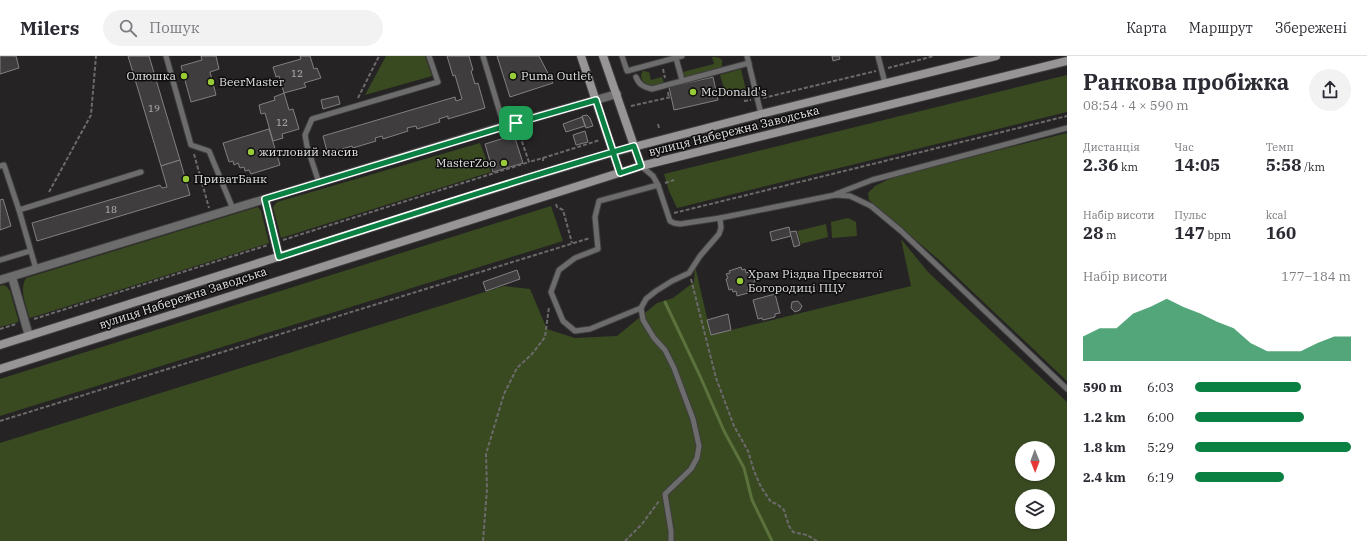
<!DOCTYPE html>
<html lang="uk">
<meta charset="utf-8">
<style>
:root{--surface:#fff;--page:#f2f2f3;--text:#2b2b33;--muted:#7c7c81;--line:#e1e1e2;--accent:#0b8043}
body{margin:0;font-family:"IBM Plex Serif",serif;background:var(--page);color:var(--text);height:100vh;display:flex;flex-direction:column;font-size:15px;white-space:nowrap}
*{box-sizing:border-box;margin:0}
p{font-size:13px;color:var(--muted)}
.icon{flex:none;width:22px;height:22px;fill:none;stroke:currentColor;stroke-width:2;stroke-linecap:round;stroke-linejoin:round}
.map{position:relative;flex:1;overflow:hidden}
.sheet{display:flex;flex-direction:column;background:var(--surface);width:300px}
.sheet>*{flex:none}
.needle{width:26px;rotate:179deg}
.buttons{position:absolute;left:1015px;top:385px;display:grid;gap:8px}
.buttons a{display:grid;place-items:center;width:40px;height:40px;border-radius:50%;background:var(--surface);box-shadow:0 1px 3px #0004;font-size:20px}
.pin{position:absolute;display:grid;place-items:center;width:34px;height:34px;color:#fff;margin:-17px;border-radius:8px;box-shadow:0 2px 6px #0006}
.round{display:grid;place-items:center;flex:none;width:42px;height:42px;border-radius:21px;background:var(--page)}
.headline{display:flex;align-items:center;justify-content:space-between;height:68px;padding:0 16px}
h1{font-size:22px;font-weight:800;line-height:30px}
.metrics{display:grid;grid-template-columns:repeat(3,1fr);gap:6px;height:68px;padding:4px 16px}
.metrics div{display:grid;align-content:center}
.metrics b{font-size:17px;font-weight:800}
.metrics small{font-size:11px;font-weight:400}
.metrics p{font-size:11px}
.chart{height:112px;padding:8px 16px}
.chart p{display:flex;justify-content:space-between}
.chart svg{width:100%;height:72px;margin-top:4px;fill:var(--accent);opacity:.7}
ul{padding:0 16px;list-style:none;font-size:13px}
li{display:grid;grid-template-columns:64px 48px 1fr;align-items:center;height:30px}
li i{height:10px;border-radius:5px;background:var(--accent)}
header{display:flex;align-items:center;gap:24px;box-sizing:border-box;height:56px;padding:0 20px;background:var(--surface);border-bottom:1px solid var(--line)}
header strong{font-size:19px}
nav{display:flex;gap:22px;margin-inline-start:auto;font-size:14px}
.search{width:280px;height:36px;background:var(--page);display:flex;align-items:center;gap:10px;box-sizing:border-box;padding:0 14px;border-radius:22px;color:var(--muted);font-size:15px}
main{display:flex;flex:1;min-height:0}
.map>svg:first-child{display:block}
</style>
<header>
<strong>Milers</strong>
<div class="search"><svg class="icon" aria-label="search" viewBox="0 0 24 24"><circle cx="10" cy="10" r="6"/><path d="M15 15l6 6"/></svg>Пошук</div>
<nav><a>Карта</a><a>Маршрут</a><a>Збережені</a></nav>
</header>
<main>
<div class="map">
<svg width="1067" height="485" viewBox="0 0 1067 485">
<rect width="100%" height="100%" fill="#252324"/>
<g fill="#394a21" fill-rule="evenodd">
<path d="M 386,0 L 425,0 L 432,20 L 365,39 Z"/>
<path d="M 712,1 C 717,1 719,1 722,4 L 722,10 L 720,12 L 685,21 L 683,16 L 714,8 Z"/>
<path d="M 741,13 L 746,34 L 726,39 L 720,19 Z"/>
<path d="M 643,15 L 649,16 L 651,24 L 662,21 L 664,27 L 652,30 L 647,29 C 642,26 639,20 643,15 Z"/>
<path d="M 1067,19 L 1067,56 L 677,152 L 669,135 L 664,118 Z"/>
<path d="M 1067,77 L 1067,325 L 939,204 L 869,144 L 868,137 L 875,130 L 895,120 Z"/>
<path d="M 480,87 L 491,116 L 281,182 L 273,151 L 277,146 Z"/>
<path d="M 551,150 L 563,185 L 0,360 L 0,323 Z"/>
<path d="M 258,151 L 261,155 L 269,187 L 30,262 L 29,260 C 26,248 19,234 26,222 Z"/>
<path d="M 848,162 L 856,166 L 857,180 L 832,182 L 831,166 Z"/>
<path d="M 826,168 L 828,181 L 801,188 L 797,175 Z"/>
<path d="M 901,183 L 928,216 L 1067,346 L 1067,485 L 0,485 L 0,387 L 504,230 L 530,233 L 547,273 L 575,282 L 617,280 L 657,247 L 673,242 L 694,226 L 695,210 L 711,279 L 911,230 ZM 1022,392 L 1048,392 L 1048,418 L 1022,418 ZM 1022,440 L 1048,440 L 1048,466 L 1022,466 Z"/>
<path d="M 4,229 L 7,231 L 10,235 L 18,263 L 18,266 L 0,271 L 0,230 Z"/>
</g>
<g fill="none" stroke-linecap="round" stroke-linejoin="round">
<path stroke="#5c723c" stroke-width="3" d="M 665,246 L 700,320 L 724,375 L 744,412 L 752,444 L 772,485"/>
</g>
<g fill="#3f3d3e" stroke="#838082">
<path d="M 0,0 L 16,0 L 19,12 L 0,18 Z"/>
<path d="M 128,0 L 149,0 L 180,104 L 161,110 Z"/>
<path d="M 201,0 L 216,0 L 219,13 L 210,16 L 216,39 L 191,46 L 181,10 L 202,4 Z"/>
<path d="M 300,0 L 310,0 L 314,13 L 317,12 L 321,22 L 304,27 L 306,31 L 284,37 L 279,20 L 276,21 L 273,11 L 301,3 Z"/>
<path d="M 447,0 L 469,0 L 473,14 L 471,15 L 475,28 L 478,27 L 485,52 L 448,63 L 448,60 L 439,63 L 440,66 L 417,73 L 416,70 L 407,72 L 408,75 L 383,83 L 382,80 L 375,82 L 376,85 L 353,92 L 352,90 L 342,93 L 343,95 L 328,99 L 323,80 L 455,41 L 456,45 L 462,43 L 455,19 L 453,20 Z"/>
<path d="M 497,0 L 539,0 L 553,27 L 510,41 Z"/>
<path d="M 832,0 L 839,0 L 840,3 L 833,5 Z"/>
<path d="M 713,21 L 718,44 L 674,54 L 669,31 Z"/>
<path d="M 284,37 L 289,54 L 293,53 L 299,73 L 282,78 L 283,82 L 273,85 L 265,57 L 261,58 L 259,49 L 275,44 L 274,41 Z"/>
<path d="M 338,40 L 340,48 L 323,53 L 321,44 Z"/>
<path d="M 587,59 L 590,62 L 593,70 L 586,72 L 582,60 Z"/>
<path d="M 582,61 L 585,70 L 566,76 L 563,68 Z"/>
<path d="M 269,73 L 280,109 L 251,118 L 249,114 L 245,115 L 244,111 L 240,112 L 238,107 L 234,109 L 233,105 L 229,106 L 223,87 Z"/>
<path d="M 585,75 L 588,86 L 576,89 L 573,79 Z"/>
<path d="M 514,79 L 523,107 L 493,116 L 485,88 Z"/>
<path d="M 180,104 L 190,139 L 37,185 L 32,167 L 160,129 L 162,132 L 167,131 L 161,110 Z"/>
<path d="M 3,143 L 11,170 L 0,174 L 0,144 Z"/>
<path d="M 789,171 L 791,180 L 772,185 L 770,176 Z"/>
<path d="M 796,175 L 800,189 L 794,191 L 790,176 Z"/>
<path d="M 741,211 L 742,214 L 745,213 L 746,217 L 752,215 L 755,226 L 752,227 L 753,230 L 749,231 L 750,234 L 747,234 L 748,237 L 737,240 L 736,235 L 733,236 L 732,233 L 729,234 L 726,223 L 728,222 L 726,218 L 730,217 L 729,215 Z"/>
<path d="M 517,214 L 520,223 L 486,235 L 483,226 Z"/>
<path d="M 775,238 L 780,257 L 775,258 L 775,261 L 763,264 L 762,262 L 758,263 L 753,244 Z"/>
<path d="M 798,245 L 802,250 L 800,254 L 795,256 L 791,252 L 792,246 Z"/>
<path d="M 728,258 L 731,274 L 711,279 L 707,264 Z"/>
</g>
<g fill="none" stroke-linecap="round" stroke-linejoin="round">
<g stroke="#3f3d3e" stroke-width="7">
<g id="service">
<path d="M 166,0 L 191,89 L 209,95 L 233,153"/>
<path d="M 483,0 L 504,70"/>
<path d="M 622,0 L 627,15 L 682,0"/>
<path d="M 747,0 L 761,58"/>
<path d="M 878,0 L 885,27"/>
<path d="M 676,2 L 682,24"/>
<path d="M 636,21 C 639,29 644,31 652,33 L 749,7"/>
<path d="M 0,110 L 4,109 L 19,154"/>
<path d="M 641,110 L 653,120 L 658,129 L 670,165 L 674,167 L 680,168 L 720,162 L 835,139 L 850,140 L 871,150 L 901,175 L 1067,333"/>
<path d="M 319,127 L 307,90 L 305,79 L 312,63 L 438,26 L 429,0"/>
<path d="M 658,129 L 599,145 L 595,161 L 598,193 L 575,202 L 559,214 L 551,236 L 563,265 L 575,275 L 590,273 L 641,252 L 646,243 L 656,235 L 672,225 L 689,217 L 700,200 L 719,178 L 721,172 L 720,162"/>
<path d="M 836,138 L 872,124 L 1067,72"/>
<path d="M 0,204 L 30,195"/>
<path d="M 36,213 L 19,154 L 141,116"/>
<path d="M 641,252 L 643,264 L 654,282 L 665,294 L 674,312 L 693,363 L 699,390 L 697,402 L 691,413 L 665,438 L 671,475 L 671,485"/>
</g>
</g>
<g stroke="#3f3d3e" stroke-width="10">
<g id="minor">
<path d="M 265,143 L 279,201"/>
<path d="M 12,221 L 29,280"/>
<path d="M 0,224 L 504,70 L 617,38"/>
</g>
</g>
<g stroke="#3f3d3e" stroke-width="10">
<g id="secondary">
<path d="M 581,0 L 620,117"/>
<path d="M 603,0 L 641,110"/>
<path d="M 0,289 L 524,123 L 614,96 L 761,58 L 996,0"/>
<path d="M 0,313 L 641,110 L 1067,5"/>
</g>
</g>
<g stroke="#6c6a6b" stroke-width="2" stroke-dasharray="4 2" stroke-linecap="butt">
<path d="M 888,12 L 934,0"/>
<path d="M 663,13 L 665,22"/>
<path d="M 668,36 L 669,42"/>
<path d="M 358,42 L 379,0"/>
<path d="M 763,42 L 876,15"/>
<path d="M 744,45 L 751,44"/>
<path d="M 631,50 L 671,41"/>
<path d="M 658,68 L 659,72"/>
<path d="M 518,74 L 529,106 L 543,102 L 543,105"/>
<path d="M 194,98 L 209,152"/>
<path d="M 543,102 L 600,84"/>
<path d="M 665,127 L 674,124"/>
<path d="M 49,136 L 91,59 L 96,0"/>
<path d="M 556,148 L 557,151 L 563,154 L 572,187"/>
<path d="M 674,157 L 1067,60"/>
<path d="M 283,184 L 529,106"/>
<path d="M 691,223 L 716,322 L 734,370 L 748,395 L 754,415 L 761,431 L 771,446 L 777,448 L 784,454 L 789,470 L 793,476 L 807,479 L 817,485"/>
<path d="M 34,263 L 268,189"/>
<path d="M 0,273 L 16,268"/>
<path d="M 0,365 L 590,182"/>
<path d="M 483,485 L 487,433 L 486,398 L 504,338 L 517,312 L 532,298 L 545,281 L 549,251"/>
<path d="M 625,485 L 642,468 L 659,445"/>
</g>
<use href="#service" stroke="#6d6c6d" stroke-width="5"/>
<use href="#minor" stroke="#6d6c6d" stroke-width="8"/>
<use href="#secondary" stroke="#979596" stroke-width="8"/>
</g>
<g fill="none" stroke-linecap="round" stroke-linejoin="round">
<g stroke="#fff" stroke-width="8">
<path id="route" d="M 516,67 L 265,143 L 279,201 C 397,163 515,124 634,90 L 641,110 L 620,117 C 612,92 604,68 596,44 L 516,67"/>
</g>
<use href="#route" stroke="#0b8043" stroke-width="5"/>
</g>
<g fill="#97cc38" stroke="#0e0d0d" stroke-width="1.5">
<circle cx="184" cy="20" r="4"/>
<circle cx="513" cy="20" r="4"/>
<circle cx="211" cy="26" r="4"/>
<circle cx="693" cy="36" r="4"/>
<circle cx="251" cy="96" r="4"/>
<circle cx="504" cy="107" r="4"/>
<circle cx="186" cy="123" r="4"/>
<circle cx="740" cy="225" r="4"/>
</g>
<g text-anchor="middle" stroke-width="3" stroke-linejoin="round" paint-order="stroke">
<g font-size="10" fill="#b9b7b8">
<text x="297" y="21">12</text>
<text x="154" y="56">19</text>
<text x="282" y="70">12</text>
<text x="111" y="157">18</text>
</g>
<g font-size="12" fill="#e2e0e1" stroke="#0e0d0d" text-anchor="start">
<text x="176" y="24" text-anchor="end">Олюшка</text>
<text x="521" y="24">Puma Outlet</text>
<text x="219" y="30">BeerMaster</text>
<text x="701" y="40">McDonald's</text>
<text x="259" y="100">житловий масив</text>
<text x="496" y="111" text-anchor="end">MasterZoo</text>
<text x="194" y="127">ПриватБанк</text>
<text x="748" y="222">Храм Різдва Пресвятої<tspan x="748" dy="14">Богородиці ПЦУ</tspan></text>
</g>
<g font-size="12" fill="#e2e0e1" stroke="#0e0d0d">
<text transform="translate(734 75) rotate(-14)" y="4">вулиця Набережна Заводська</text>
<text transform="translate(183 242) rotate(-18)" y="4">вулиця Набережна Заводська</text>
</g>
</g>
</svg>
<div class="buttons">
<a><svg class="needle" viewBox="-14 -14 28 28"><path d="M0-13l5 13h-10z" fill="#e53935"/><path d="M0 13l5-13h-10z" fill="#7c7c81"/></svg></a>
<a><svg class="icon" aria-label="layers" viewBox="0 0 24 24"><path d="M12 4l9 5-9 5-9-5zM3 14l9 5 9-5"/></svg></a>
</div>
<div class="pin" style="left:516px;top:67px;background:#1e9e55"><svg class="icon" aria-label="arrive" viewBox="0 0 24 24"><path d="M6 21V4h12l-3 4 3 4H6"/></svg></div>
</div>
<section class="sheet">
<div class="headline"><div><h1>Ранкова пробіжка</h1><p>08:54 · 4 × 590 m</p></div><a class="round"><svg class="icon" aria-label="share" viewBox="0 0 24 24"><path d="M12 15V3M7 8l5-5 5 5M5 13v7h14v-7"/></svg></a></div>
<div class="metrics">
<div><p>Дистанція</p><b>2.36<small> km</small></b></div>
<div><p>Час</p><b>14:05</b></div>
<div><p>Темп</p><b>5:58<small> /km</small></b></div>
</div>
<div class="metrics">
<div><p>Набір висоти</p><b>28<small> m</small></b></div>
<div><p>Пульс</p><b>147<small> bpm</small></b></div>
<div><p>kcal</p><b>160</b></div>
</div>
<div class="chart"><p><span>Набір висоти</span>177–184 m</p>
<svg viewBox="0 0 160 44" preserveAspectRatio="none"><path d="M0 44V29L10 24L20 24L30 15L40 11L50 6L60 11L70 15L80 20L90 24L100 33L110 38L120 38L130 38L140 33L150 29L160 29V44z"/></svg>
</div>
<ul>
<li><b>590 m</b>6:03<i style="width:68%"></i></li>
<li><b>1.2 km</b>6:00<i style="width:70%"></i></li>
<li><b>1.8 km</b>5:29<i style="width:100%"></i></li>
<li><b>2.4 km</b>6:19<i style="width:57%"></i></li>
</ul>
</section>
</main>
